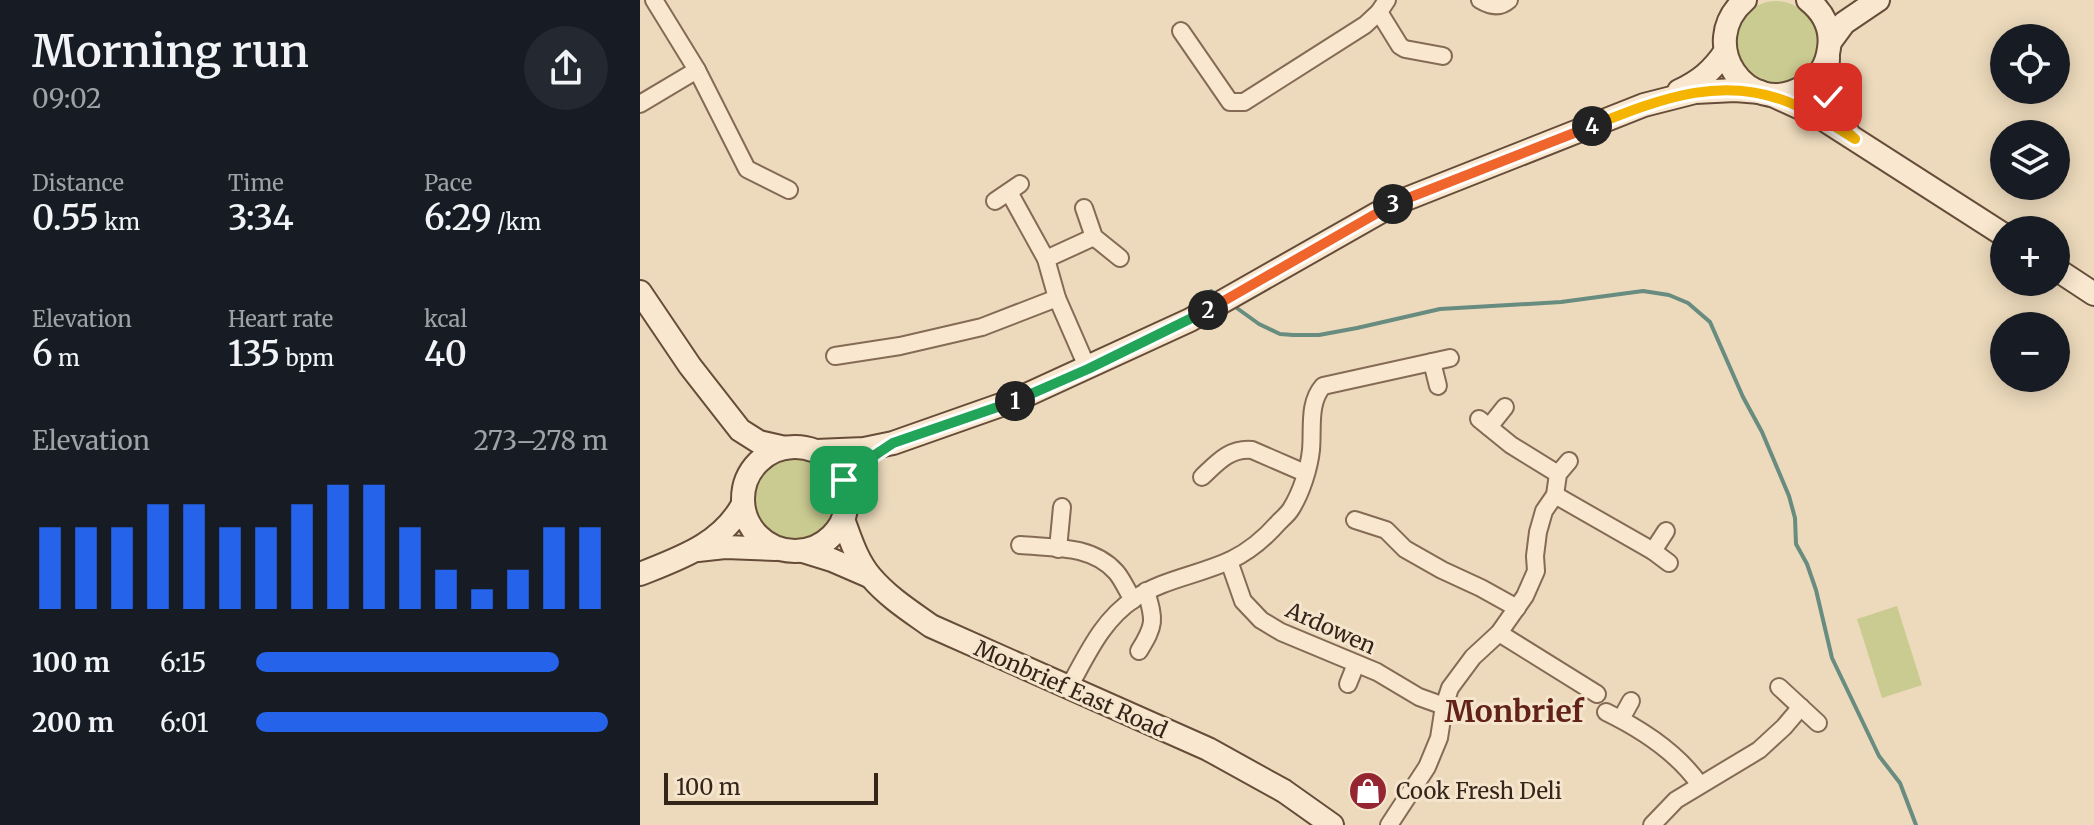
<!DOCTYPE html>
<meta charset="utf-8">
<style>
:root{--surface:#171b24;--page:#242831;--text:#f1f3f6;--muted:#9ea1a6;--accent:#2563eb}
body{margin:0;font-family:Merriweather,serif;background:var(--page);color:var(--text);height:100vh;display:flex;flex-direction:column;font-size:30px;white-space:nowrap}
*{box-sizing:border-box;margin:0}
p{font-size:26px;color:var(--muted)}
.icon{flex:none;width:44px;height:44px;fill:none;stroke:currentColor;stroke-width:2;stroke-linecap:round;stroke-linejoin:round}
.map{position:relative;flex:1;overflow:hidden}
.side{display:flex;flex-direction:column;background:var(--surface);width:640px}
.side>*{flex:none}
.controls{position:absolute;left:1350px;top:24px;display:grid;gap:16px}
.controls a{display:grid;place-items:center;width:80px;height:80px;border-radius:50%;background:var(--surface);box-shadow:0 4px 20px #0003;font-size:40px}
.scale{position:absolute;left:24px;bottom:20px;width:214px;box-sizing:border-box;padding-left:8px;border:4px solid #34251b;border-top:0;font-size:22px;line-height:28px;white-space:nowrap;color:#34251b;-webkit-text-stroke:6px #f5e5cc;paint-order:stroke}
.pin{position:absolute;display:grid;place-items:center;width:68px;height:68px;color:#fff;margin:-34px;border-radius:16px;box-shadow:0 4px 12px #0006}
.km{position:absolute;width:40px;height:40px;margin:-20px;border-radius:50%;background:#222;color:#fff;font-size:22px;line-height:40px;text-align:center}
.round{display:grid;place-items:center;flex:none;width:84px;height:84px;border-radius:42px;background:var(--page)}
.summary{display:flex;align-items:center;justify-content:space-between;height:136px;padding:0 32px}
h1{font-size:44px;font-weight:600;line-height:60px}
.metrics{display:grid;grid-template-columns:repeat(3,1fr);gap:12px;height:136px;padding:8px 32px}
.metrics div{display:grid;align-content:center}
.metrics b{font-size:34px;font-weight:600}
.metrics small{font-size:22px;font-weight:400}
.metrics p{font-size:22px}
.chart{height:224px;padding:16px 32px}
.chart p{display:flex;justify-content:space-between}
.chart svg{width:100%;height:144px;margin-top:8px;stroke:var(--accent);stroke-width:6}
ul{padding:0 32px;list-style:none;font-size:26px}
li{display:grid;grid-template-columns:128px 96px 1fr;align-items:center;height:60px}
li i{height:20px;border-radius:10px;background:var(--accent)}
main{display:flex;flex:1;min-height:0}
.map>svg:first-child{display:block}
</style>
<main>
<section class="side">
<div class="summary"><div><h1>Morning run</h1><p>09:02</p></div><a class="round"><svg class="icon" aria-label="share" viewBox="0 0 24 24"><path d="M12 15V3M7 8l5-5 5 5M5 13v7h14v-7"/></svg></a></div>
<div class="metrics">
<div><p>Distance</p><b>0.55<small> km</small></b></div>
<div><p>Time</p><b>3:34</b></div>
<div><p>Pace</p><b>6:29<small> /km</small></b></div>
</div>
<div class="metrics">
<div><p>Elevation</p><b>6<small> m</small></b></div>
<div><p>Heart rate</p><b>135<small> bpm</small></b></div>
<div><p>kcal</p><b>40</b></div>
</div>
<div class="chart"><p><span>Elevation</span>273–278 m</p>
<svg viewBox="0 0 160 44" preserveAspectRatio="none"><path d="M5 44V19M15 44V19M25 44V19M35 44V12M45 44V12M55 44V19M65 44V19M75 44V12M85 44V6M95 44V6M105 44V19M115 44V32M125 44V38M135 44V32M145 44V19M155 44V19"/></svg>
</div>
<ul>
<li><b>100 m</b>6:15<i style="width:86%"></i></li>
<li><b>200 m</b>6:01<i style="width:100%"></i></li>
</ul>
</section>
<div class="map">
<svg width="1454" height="825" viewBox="0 0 1454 825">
<rect width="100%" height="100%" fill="#eddabc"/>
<g fill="#cacb91">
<circle cx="1136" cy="43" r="42"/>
<circle cx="155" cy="501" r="41"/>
<path d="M 1257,606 L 1282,685 L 1242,698 L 1217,619 Z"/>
</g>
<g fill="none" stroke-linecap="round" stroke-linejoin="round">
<g stroke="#688c7f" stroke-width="4">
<path d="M 571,291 L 580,296"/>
<path d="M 594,306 L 619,324 L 640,334 L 653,335 L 679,335 L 717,328 L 800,309 L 921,302 L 1003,291 L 1029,295 L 1048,303 L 1070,322 L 1103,397 L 1122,432 L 1149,496 L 1155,518 L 1156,544 L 1167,564 L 1176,590 L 1192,658 L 1239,756 L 1260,783 L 1276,825"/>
</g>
<g stroke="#856a56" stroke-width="20">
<g id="street">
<path d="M 14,0 L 57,70 L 107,169 L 149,190"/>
<path d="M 840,0 C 850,6 860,8 869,0"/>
<path d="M 739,12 L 760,46 L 765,49 L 803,56"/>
<path d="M 541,31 L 590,102 L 604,102 L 725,25 L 739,12 L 747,0"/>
<path d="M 0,104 L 57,70"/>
<path d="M 369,192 L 406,259 L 417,298 L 448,369"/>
<path d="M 355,201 L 380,184"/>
<path d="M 444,208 L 454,237 L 480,258"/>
<path d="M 406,259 L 454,237"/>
<path d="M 195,356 L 260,346 L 342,327 L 417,298"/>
<path d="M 792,362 L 798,386"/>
<path d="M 839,419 L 871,445 L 918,474"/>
<path d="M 849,427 L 865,407"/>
<path d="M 562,477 C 577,463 589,448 612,450 L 665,473"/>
<path d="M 915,495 L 1013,551 L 1029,563"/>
<path d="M 715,520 L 746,530 L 765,549 L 802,570 L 841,588 L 877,608"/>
<path d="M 380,545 C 414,548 452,545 476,572 C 483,580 487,591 493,600"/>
<path d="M 418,549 L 422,507"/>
<path d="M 1013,551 L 1026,531"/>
<path d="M 589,561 L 603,601 L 621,620 L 641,632 L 737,672 L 779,697 L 804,706"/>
<path d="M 859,633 L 957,694"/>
<path d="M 499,651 C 515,625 515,621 506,591"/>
<path d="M 708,684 L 716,664"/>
<path d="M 429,687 C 447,655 462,620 494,599 C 523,579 559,575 591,560 C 610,551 625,538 639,522 C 643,518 648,514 651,509 C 661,493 669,469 671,450 C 673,428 668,403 683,386 L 810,358"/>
<path d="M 1139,687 L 1178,723"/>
<path d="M 966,712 C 1001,729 1037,752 1060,785"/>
<path d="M 981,719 L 991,701"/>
<path d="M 749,825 L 787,767 L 799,738 L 804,706 L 810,688 L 833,657 L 859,633 L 885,596 L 896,571 L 895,556 L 898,532 L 904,511 L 915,495 L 918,474 L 929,461"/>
<path d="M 1012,825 L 1036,800 L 1119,750 L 1144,727 L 1161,707"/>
</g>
</g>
<g stroke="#664c39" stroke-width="26">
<g id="secondary">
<path d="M 1105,0 C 1055,43 1107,120 1163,87 C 1178,79 1187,65 1189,48 C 1192,29 1183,12 1168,0"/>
<path d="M 1190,42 L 1204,23 L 1238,0"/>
<path d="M 1188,58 C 1186,86 1187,110 1207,131"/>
<path d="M 1039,91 C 1060,81 1072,71 1085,52"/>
<path d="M 1132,95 L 1180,117 L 1364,235"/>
<path d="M 1416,269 L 1454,294"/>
<path d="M 0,292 L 50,366 L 100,430 L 119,442 L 145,448"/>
<circle cx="155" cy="499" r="52"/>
<path d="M 176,451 L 224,449 L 253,443 L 378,399 L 550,320 L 756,203 L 1004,105 L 1055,92 L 1095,90 L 1120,92"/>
<path d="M 203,519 C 210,538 217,561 231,577 C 248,597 270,611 291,626 L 568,749 L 644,791 L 692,825"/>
<path d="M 58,550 L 85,547 L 136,549"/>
<path d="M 163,551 L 192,560 L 229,576"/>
<path d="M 0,574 C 40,558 82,544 103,504"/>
</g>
</g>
<use href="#street" stroke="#f9e8cf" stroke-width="16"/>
<use href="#secondary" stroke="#f9e8cf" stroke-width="22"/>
</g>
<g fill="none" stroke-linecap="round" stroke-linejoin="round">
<g stroke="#fff" stroke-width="16">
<path id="split-1" d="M 204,480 L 207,493 L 223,463 L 253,443 L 375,401"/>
</g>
<g stroke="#fff" stroke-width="16">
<path id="split-2" d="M 375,401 L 448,369 L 568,310"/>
</g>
<g stroke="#fff" stroke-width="16">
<path id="split-3" d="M 568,310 L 753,204"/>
</g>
<g stroke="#fff" stroke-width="16">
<path id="split-4" d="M 753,204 L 952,126"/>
</g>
<g stroke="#fff" stroke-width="16">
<path id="split-5" d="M 952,126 C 1020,99 1086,72 1157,106"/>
</g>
<g stroke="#fff" stroke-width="16">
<path id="split-6" d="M 1157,106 L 1180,117 L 1215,139 L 1202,127 L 1188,97"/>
</g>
<use href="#split-1" stroke="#22a559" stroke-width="10"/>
<use href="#split-2" stroke="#22a559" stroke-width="10"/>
<use href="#split-3" stroke="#f0652b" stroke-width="10"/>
<use href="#split-4" stroke="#f0652b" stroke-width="10"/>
<use href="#split-5" stroke="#f5b400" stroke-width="10"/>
<use href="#split-6" stroke="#f5b400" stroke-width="10"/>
</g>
<defs>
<g id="shop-disc" transform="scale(2)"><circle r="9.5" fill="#942631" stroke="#f5e5cc"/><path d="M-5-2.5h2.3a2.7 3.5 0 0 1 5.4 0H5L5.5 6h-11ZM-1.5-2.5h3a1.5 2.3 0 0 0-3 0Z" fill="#fff"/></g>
</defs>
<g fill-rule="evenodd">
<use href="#shop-disc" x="728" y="791"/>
</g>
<g text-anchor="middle" stroke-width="6" stroke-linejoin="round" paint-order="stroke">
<g font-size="22" fill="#34251b" stroke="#f5e5cc">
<text transform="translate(691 628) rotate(24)" y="8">Ardowen</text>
<text transform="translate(431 689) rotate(24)" y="8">Monbrief East Road</text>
</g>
<g font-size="22" fill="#34251b" stroke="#f5e5cc" text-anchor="start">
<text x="756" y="799">Cook Fresh Deli</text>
</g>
<g font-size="30" font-weight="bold" fill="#61221a" stroke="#f5e5cc">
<text x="874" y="722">Monbrief</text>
</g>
</g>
</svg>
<div class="controls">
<a><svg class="icon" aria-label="locate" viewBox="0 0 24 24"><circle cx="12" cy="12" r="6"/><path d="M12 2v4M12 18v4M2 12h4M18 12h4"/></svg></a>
<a><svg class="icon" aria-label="layers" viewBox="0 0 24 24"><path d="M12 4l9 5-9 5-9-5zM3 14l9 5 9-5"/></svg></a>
<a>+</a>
<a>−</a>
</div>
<div class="scale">100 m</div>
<div class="pin" style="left:204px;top:480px;background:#1e9e55"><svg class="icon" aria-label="arrive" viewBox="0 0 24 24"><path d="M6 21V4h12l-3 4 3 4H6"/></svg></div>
<div class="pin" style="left:1188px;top:97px;background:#d93025"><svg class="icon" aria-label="check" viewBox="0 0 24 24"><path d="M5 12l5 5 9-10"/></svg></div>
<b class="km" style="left:375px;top:401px">1</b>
<b class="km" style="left:568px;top:310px">2</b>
<b class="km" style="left:753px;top:204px">3</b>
<b class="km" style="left:952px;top:126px">4</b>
</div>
</main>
